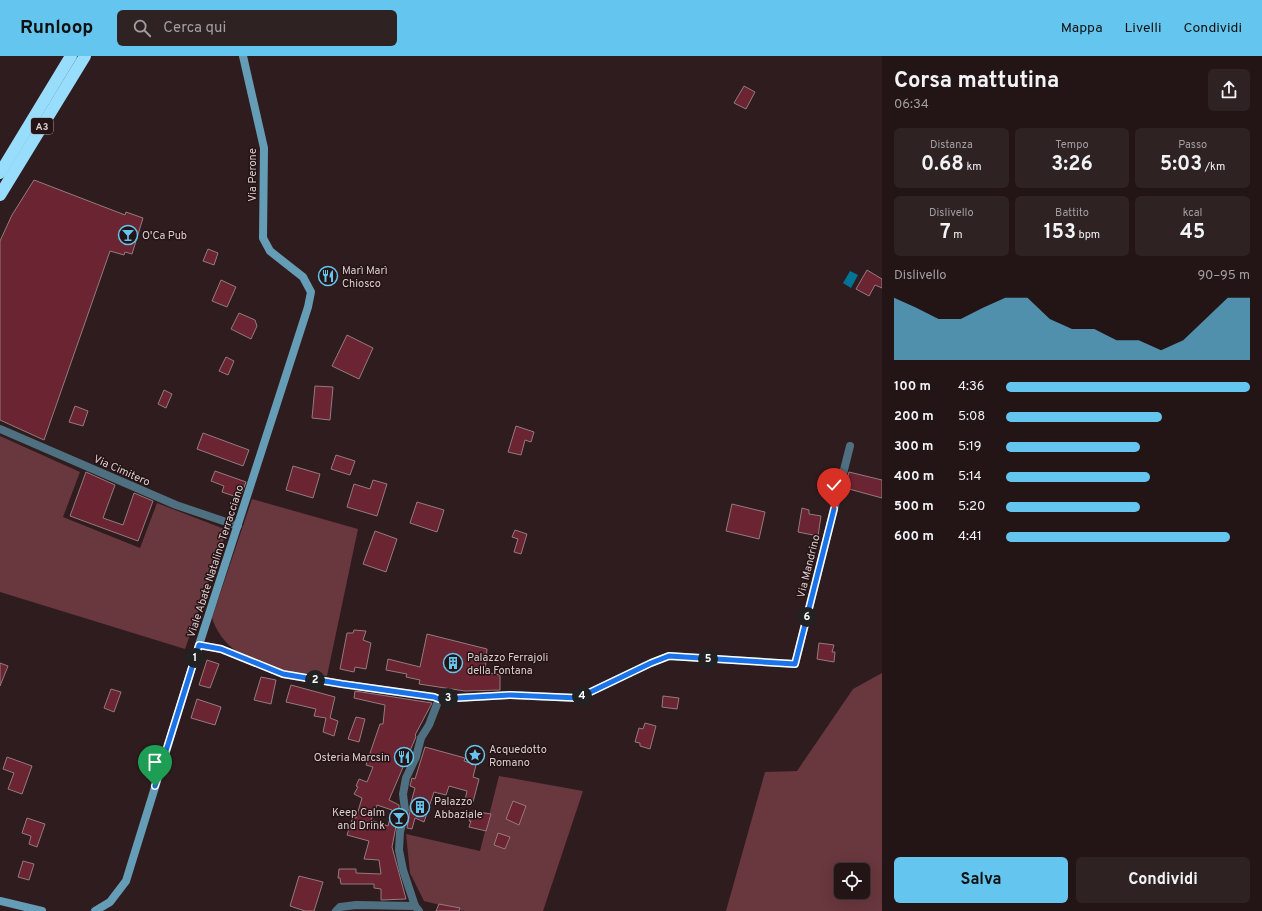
<!DOCTYPE html>
<html lang="it">
<meta charset="utf-8">
<style>
:root{--surface:#231516;--page:#2f2223;--text:#f1f3f6;--muted:#a39fa1;--line:#403435;--accent:#64c5ee}
body{margin:0;font-family:Overpass,sans-serif;background:var(--page);color:var(--text);height:100vh;display:flex;flex-direction:column;font-size:15px;white-space:nowrap}
*{box-sizing:border-box;margin:0}
p{font-size:13px;color:var(--muted)}
.icon{flex:none;width:22px;height:22px;fill:none;stroke:currentColor;stroke-width:2;stroke-linecap:round;stroke-linejoin:round}
.map{position:relative;flex:1;overflow:hidden}
.side{display:flex;flex-direction:column;background:var(--surface);width:380px}
.side>*{flex:none}
.controls{position:absolute;left:834px;top:807px;display:grid;gap:8px}
.controls a{display:grid;place-items:center;width:36px;height:36px;border-radius:6px;background:var(--surface);box-shadow:0 4px 16px #0002,0 0 0 1px var(--line);font-size:20px}
.pin{position:absolute;display:grid;place-items:center;width:34px;height:34px;color:#fff;margin:-41px -17px;border-radius:50% 50% 50% 0;rotate:-45deg;box-shadow:0 0 4px #0007}
.pin .icon{rotate:45deg}
.km{position:absolute;width:20px;height:20px;margin:-10px;border-radius:50%;background:#222;color:#fff;font-size:11px;line-height:20px;text-align:center}
.round{display:grid;place-items:center;flex:none;width:42px;height:42px;border-radius:6px;background:var(--page)}
.summary{display:flex;align-items:center;justify-content:space-between;height:68px;padding:0 12px}
h1{font-size:22px;font-weight:700;line-height:30px}
.figures{display:grid;grid-template-columns:repeat(3,1fr);gap:6px;height:68px;padding:4px 12px}
.figures div{display:grid;align-content:center;border-radius:6px;background:var(--page);text-align:center}
.figures b{font-size:20px;font-weight:700}
.figures small{font-size:11px;font-weight:400}
.figures p{font-size:11px}
.chart{height:112px;padding:8px 12px}
.chart p{display:flex;justify-content:space-between}
.chart svg{width:100%;height:72px;margin-top:4px;fill:var(--accent);opacity:.7}
.primary-button{display:flex;gap:8px;margin-top:auto;padding:8px 12px}
.primary-button a{flex:1;height:46px;border-radius:6px;background:var(--accent);color:#111;font-size:16px;font-weight:700;line-height:46px;text-align:center}
.primary-button a+a{background:var(--page);color:var(--text)}
ul{padding:0 12px;list-style:none;font-size:13px}
li{display:grid;grid-template-columns:64px 48px 1fr;align-items:center;height:30px}
li i{height:10px;border-radius:5px;background:var(--accent)}
header{display:flex;align-items:center;gap:24px;box-sizing:border-box;height:56px;padding:0 20px;background:var(--accent);color:#111}
header strong{font-size:19px}
nav{display:flex;gap:22px;margin-inline-start:auto;font-size:14px}
.search{width:280px;height:36px;background:var(--page);display:flex;align-items:center;gap:10px;box-sizing:border-box;padding:0 14px;border-radius:6px;color:var(--muted);font-size:15px}
main{display:flex;flex:1;min-height:0}
.map>svg:first-child{display:block}
</style>
<header>
<strong>Runloop</strong>
<div class="search"><svg class="icon" aria-label="search" viewBox="0 0 24 24"><circle cx="10" cy="10" r="6"/><path d="M15 15l6 6"/></svg>Cerca qui</div>
<nav><a>Mappa</a><a>Livelli</a><a>Condividi</a></nav>
</header>
<main>
<div class="map">
<svg width="882" height="855" viewBox="0 0 882 855">
<rect width="100%" height="100%" fill="#2f1c1e"/>
<g fill="#69373e" fill-rule="evenodd">
<path d="M 0,380 L 80,416 L 63,461 L 140,492 L 157,447 L 227,474 L 185,593 L 0,536 Z"/>
<path d="M 252,443 L 358,473 L 327,620 L 284,615 L 236,595 C 225,587 216,575 212,562 Z"/>
<path d="M 882,617 L 882,855 L 726,855 L 765,716 L 797,715 L 853,633 ZM 841,814 L 863,814 L 863,836 L 841,836 Z"/>
<path d="M 499,720 L 583,735 L 543,855 L 464,855 L 424,845 L 410,817 L 406,778 L 480,795 Z"/>
</g>
<path fill="#007497" d="M 850,215 L 858,219 L 851,232 L 843,227 Z"/>
<g fill="#6b2432" stroke="#947b7d" fill-rule="evenodd">
<path d="M 744,30 L 755,36 L 746,53 L 734,47 Z"/>
<path d="M 34,124 L 125,159 L 126,156 L 143,162 L 132,198 L 125,196 L 124,199 L 110,195 L 44,384 L 0,364 L 0,185 L 12,159 Z"/>
<path d="M 208,193 L 218,197 L 214,209 L 203,205 Z"/>
<path d="M 867,214 L 882,223 L 882,232 L 875,229 L 869,240 L 856,233 Z"/>
<path d="M 221,224 L 236,231 L 227,251 L 212,245 Z"/>
<path d="M 239,257 L 255,264 L 257,270 L 251,283 L 231,273 Z"/>
<path d="M 347,279 L 373,292 L 359,323 L 332,310 Z"/>
<path d="M 226,301 L 234,305 L 228,319 L 219,315 Z"/>
<path d="M 315,330 L 333,331 L 330,364 L 312,362 Z"/>
<path d="M 164,334 L 172,338 L 166,352 L 158,348 Z"/>
<path d="M 75,350 L 88,355 L 83,370 L 69,366 Z"/>
<path d="M 516,370 L 534,376 L 531,386 L 525,384 L 521,399 L 508,396 Z"/>
<path d="M 203,377 L 249,394 L 243,410 L 197,393 Z"/>
<path d="M 336,399 L 355,405 L 350,419 L 331,413 Z"/>
<path d="M 293,410 L 320,418 L 313,442 L 286,434 Z"/>
<path d="M 215,415 L 246,426 L 240,442 L 222,436 L 224,430 L 211,425 Z"/>
<path d="M 86,416 L 115,429 L 103,462 L 123,469 L 134,437 L 153,445 L 138,485 L 70,460 Z"/>
<path d="M 849,416 L 882,424 L 882,442 L 849,433 L 849,432 L 845,431 Z"/>
<path d="M 373,424 L 387,428 L 377,460 L 347,451 L 354,428 L 370,433 Z"/>
<path d="M 417,446 L 444,454 L 437,476 L 410,467 Z"/>
<path d="M 732,448 L 765,456 L 759,483 L 726,475 Z"/>
<path d="M 802,452 L 809,454 L 809,458 L 821,460 L 818,480 L 798,476 Z"/>
<path d="M 515,474 L 527,478 L 521,498 L 514,496 L 518,483 L 512,481 Z"/>
<path d="M 375,475 L 397,483 L 386,516 L 363,508 Z"/>
<path d="M 354,574 L 366,575 L 363,584 L 371,587 L 366,613 L 355,611 L 354,616 L 340,613 L 347,577 L 353,577 Z"/>
<path d="M 427,578 L 487,593 L 485,616 L 500,619 L 500,634 L 465,635 L 419,628 L 420,624 L 406,621 L 407,618 L 386,614 L 388,603 L 420,611 Z"/>
<path d="M 819,587 L 834,589 L 832,596 L 835,596 L 834,606 L 817,603 Z"/>
<path d="M 207,604 L 219,608 L 210,632 L 199,629 Z"/>
<path d="M 0,607 L 8,610 L 0,630 Z"/>
<path d="M 261,621 L 276,624 L 271,648 L 254,644 Z"/>
<path d="M 291,629 L 335,641 L 330,662 L 338,665 L 334,680 L 323,676 L 326,662 L 314,660 L 316,653 L 286,646 Z"/>
<path d="M 111,633 L 121,636 L 114,656 L 104,652 Z"/>
<path d="M 355,635 L 432,647 L 415,679 L 416,680 L 415,683 L 389,744 L 399,749 L 399,754 L 392,791 L 406,843 L 381,844 L 381,833 L 374,832 L 374,828 L 341,828 L 340,822 L 338,822 L 339,813 L 356,813 L 356,817 L 381,818 L 379,804 L 364,803 L 369,785 L 347,779 L 353,761 L 356,762 L 362,742 L 354,738 L 358,731 L 356,730 L 359,723 L 367,726 L 373,711 L 366,709 L 380,668 L 383,668 L 385,649 L 354,642 ZM 377,749 L 392,754 L 388,770 L 371,764 Z"/>
<path d="M 663,640 L 679,642 L 677,653 L 662,651 Z"/>
<path d="M 197,643 L 221,651 L 215,669 L 191,662 Z"/>
<path d="M 356,661 L 365,663 L 359,686 L 348,683 Z"/>
<path d="M 645,667 L 656,670 L 650,693 L 640,690 L 640,687 L 635,686 L 639,672 L 643,673 Z"/>
<path d="M 425,691 L 465,702 L 464,705 L 476,709 L 473,721 L 479,723 L 473,746 L 465,744 L 467,735 L 449,730 L 446,739 L 434,736 L 424,766 L 415,762 L 412,773 L 407,772 L 410,755 L 410,750 L 415,732 L 410,730 L 412,722 L 415,723 Z"/>
<path d="M 7,701 L 32,710 L 22,738 L 8,733 L 14,717 L 3,713 Z"/>
<path d="M 513,745 L 526,750 L 519,769 L 506,763 Z"/>
<path d="M 472,755 L 491,758 L 486,775 L 469,771 L 471,765 L 469,765 Z"/>
<path d="M 27,762 L 45,768 L 37,791 L 29,788 L 31,780 L 22,777 Z"/>
<path d="M 498,777 L 510,781 L 505,793 L 494,789 Z"/>
<path d="M 23,805 L 34,808 L 29,824 L 18,821 Z"/>
<path d="M 299,820 L 323,826 L 314,855 L 305,855 L 290,850 Z"/>
<path d="M 439,848 L 460,852 L 459,855 L 436,855 Z"/>
</g>
<g fill="none" stroke-linecap="round" stroke-linejoin="round">
<g stroke="#4e7080" stroke-width="8">
<path d="M 0,373 L 176,449 L 238,470"/>
<path d="M 199,589 L 221,593 L 283,618 L 342,628 L 434,641 L 439,643 L 510,639 L 578,642 L 651,607 L 669,600 L 795,608 L 850,390"/>
<path d="M 336,855 L 340,851 L 356,849 L 415,850"/>
<path d="M 419,855 L 415,850 L 403,814 L 399,794 L 400,776 L 405,754 L 403,738 L 406,722 L 416,701 L 421,682 L 429,669 L 439,643"/>
</g>
<g stroke="#659db6" stroke-width="8">
<path d="M 0,845 L 42,855"/>
<path d="M 95,855 L 110,846 L 126,825 L 199,589 L 308,251 L 311,236 L 303,221 L 270,195 L 263,182 L 264,92 L 243,0"/>
</g>
<g stroke="#98ddfc" stroke-width="12">
<path d="M 0,117 L 71,0"/>
<path d="M 0,139 L 85,0"/>
</g>
</g>
<g fill="none" stroke-linecap="round" stroke-linejoin="round">
<g stroke="#fff" stroke-width="8">
<path id="route" d="M 155,730 L 199,589 L 221,593 L 283,618 L 342,628 L 434,641 L 439,643 L 510,639 L 578,642 L 651,607 L 669,600 L 795,608 L 834,453"/>
</g>
<use href="#route" stroke="#1a73e8" stroke-width="5"/>
</g>
<defs>
<g id="bar-ring" transform="scale(1)"><circle r="9.5" fill="#251315" stroke="#64c5ee" stroke-width="1.5"/><path d="M-6-5H6L.8 .8V4.5H3.5V6h-7V4.5H-.8V.8Z" fill="#64c5ee"/></g>
<g id="restaurant-ring" transform="scale(1)"><circle r="9.5" fill="#251315" stroke="#64c5ee" stroke-width="1.5"/><path d="M-5-6h1v4h1v-4h1v4h1v-4h1v5L-1.5 .5V6h-2V.5L-5-1ZM5-6V6H3V1.5H1.5Q1.5-4 5-6Z" fill="#64c5ee"/></g>
<g id="building-ring" transform="scale(1)"><circle r="9.5" fill="#251315" stroke="#64c5ee" stroke-width="1.5"/><path d="M-4-6H4V6H1V3H-1V6H-4ZM-2.5-4.3h1.7v1.8h-1.7ZM.8-4.3h1.7v1.8H.8ZM-2.5-1h1.7V.8h-1.7ZM.8-1h1.7V.8H.8Z" fill="#64c5ee"/></g>
<g id="sight-ring" transform="scale(1)"><circle r="9.5" fill="#251315" stroke="#64c5ee" stroke-width="1.5"/><path d="M0-6L1.8-2.2L6-1.7L2.9 1.2L3.7 5.4L0 3.3L-3.7 5.4L-2.9 1.2L-6-1.7L-1.8-2.2Z" fill="#64c5ee"/></g>
</defs>
<g fill-rule="evenodd">
<use href="#bar-ring" x="128" y="179"/>
<use href="#restaurant-ring" x="328" y="220"/>
<use href="#building-ring" x="453" y="607"/>
<use href="#sight-ring" x="475" y="699"/>
<use href="#restaurant-ring" x="404" y="701"/>
<use href="#building-ring" x="420" y="751"/>
<use href="#bar-ring" x="399" y="762"/>
</g>
<g text-anchor="middle" stroke-width="3" stroke-linejoin="round" paint-order="stroke">
<rect fill="#251315" stroke="#a49697" stroke-width="1" x="31" y="62" width="22" height="16" rx="3"/>
<g font-size="10" font-weight="bold" fill="#dbcecf">
<text x="42" y="74">A3</text>
</g>
<g font-size="11" fill="#dbcecf" stroke="#251315">
<text transform="translate(252 119) rotate(-90)" y="4">Via Perone</text>
<text transform="translate(122 414) rotate(24)" y="4">Via Cimitero</text>
<text transform="translate(215 505) rotate(-72)" y="4">Viale Abate Natalino Terracciano</text>
<text transform="translate(808 510) rotate(-76)" y="4">Via Mandrino</text>
</g>
<g font-size="11" fill="#dbcecf" stroke="#251315" text-anchor="start">
<text x="142" y="183">O'Ca Pub</text>
<text x="342" y="218">Marì Marì<tspan x="342" dy="13">Chiosco</tspan></text>
<text x="467" y="605">Palazzo Ferrajoli<tspan x="467" dy="13">della Fontana</tspan></text>
<text x="489" y="697">Acquedotto<tspan x="489" dy="13">Romano</tspan></text>
<text x="390" y="705" text-anchor="end">Osteria Marcsin</text>
<text x="434" y="749">Palazzo<tspan x="434" dy="13">Abbaziale</tspan></text>
<text x="385" y="760" text-anchor="end">Keep Calm<tspan x="385" dy="13">and Drink</tspan></text>
</g>
</g>
</svg>
<div class="controls">
<a><svg class="icon" aria-label="locate" viewBox="0 0 24 24"><circle cx="12" cy="12" r="6"/><path d="M12 2v4M12 18v4M2 12h4M18 12h4"/></svg></a>
</div>
<div class="pin" style="left:155px;top:730px;background:#1e9e55"><svg class="icon" aria-label="arrive" viewBox="0 0 24 24"><path d="M6 21V4h12l-3 4 3 4H6"/></svg></div>
<div class="pin" style="left:834px;top:453px;background:#d93025"><svg class="icon" aria-label="check" viewBox="0 0 24 24"><path d="M5 12l5 5 9-10"/></svg></div>
<b class="km" style="left:195px;top:602px">1</b>
<b class="km" style="left:315px;top:624px">2</b>
<b class="km" style="left:448px;top:642px">3</b>
<b class="km" style="left:582px;top:640px">4</b>
<b class="km" style="left:708px;top:603px">5</b>
<b class="km" style="left:807px;top:561px">6</b>
</div>
<section class="side">
<div class="summary"><div><h1>Corsa mattutina</h1><p>06:34</p></div><a class="round"><svg class="icon" aria-label="share" viewBox="0 0 24 24"><path d="M12 15V3M7 8l5-5 5 5M5 13v7h14v-7"/></svg></a></div>
<div class="figures">
<div><p>Distanza</p><b>0.68<small> km</small></b></div>
<div><p>Tempo</p><b>3:26</b></div>
<div><p>Passo</p><b>5:03<small> /km</small></b></div>
</div>
<div class="figures">
<div><p>Dislivello</p><b>7<small> m</small></b></div>
<div><p>Battito</p><b>153<small> bpm</small></b></div>
<div><p>kcal</p><b>45</b></div>
</div>
<div class="chart"><p><span>Dislivello</span>90–95 m</p>
<svg viewBox="0 0 160 44" preserveAspectRatio="none"><path d="M0 44V6L10 12L20 19L30 19L40 12L50 6L60 6L70 19L80 25L90 25L100 32L110 32L120 38L130 32L140 19L150 6L160 6V44z"/></svg>
</div>
<ul>
<li><b>100 m</b>4:36<i style="width:100%"></i></li>
<li><b>200 m</b>5:08<i style="width:64%"></i></li>
<li><b>300 m</b>5:19<i style="width:55%"></i></li>
<li><b>400 m</b>5:14<i style="width:59%"></i></li>
<li><b>500 m</b>5:20<i style="width:55%"></i></li>
<li><b>600 m</b>4:41<i style="width:92%"></i></li>
</ul>
<div class="primary-button"><a>Salva</a><a>Condividi</a></div>
</section>
</main>
